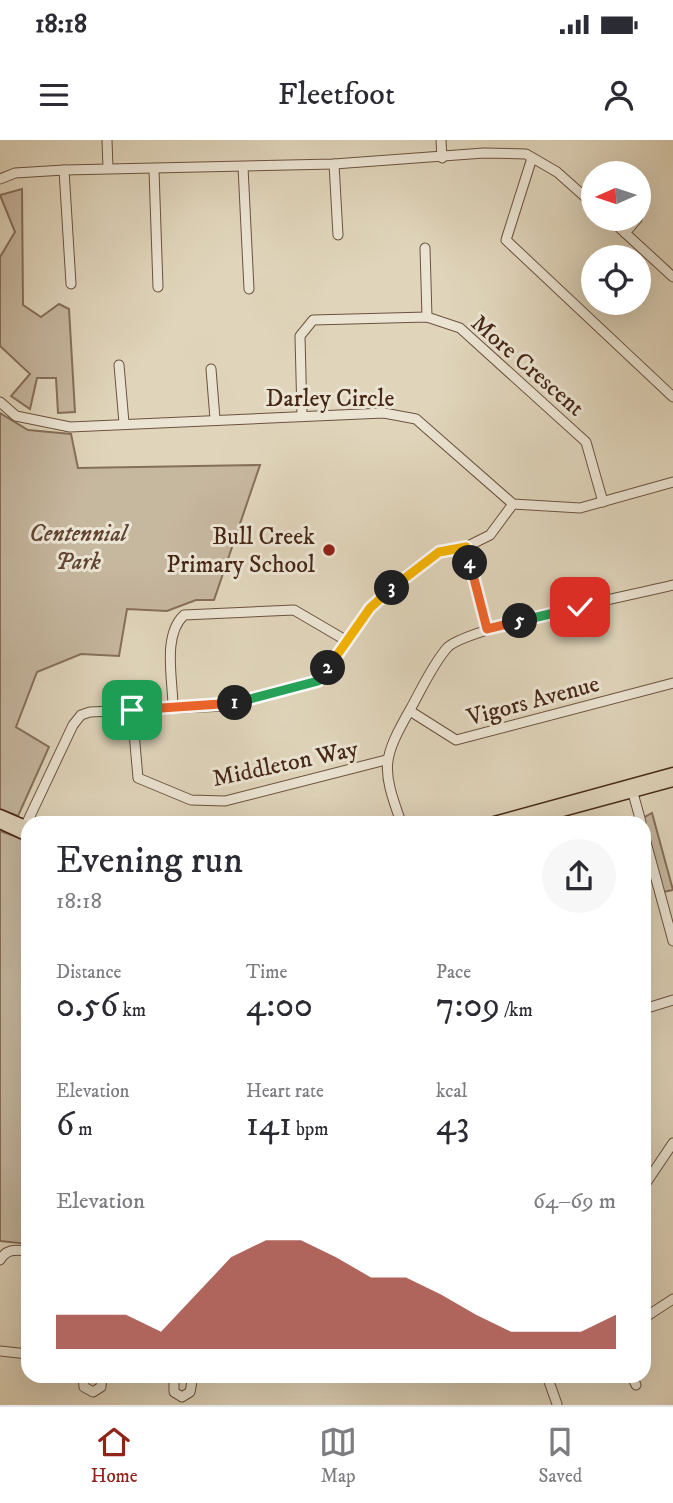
<!DOCTYPE html>
<meta charset="utf-8">
<style>
:root{--surface:#fff;--page:#f7f7f7;--text:#2b2b33;--muted:#7c7c81;--line:#e1e1e2;--accent:#8f2418}
body{margin:0;font-family:"IM FELL DW Pica",serif;background:var(--page);color:var(--text);height:100vh;display:flex;flex-direction:column;font-size:26px;white-space:nowrap}
*{box-sizing:border-box;margin:0}
p{font-size:23px;color:var(--muted)}
.icon{flex:none;width:38px;height:38px;fill:none;stroke:currentColor;stroke-width:2;stroke-linecap:round;stroke-linejoin:round}
.map{position:relative;flex:1;overflow:hidden}
.drawer{position:absolute;left:21px;top:676px;width:630px;height:567px;display:flex;flex-direction:column;background:var(--surface);border-radius:21px;box-shadow:0 7px 28px #0002}
.drawer>*{flex:none}
.needle{width:46px;rotate:267deg}
.tools{position:absolute;left:581px;top:21px;display:grid;gap:14px}
.tools a{display:grid;place-items:center;width:70px;height:70px;border-radius:50%;background:var(--surface);box-shadow:0 7px 28px #0002;font-size:35px}
.pin{position:absolute;display:grid;place-items:center;width:60px;height:60px;color:#fff;margin:-30px;border-radius:14px;box-shadow:0 4px 10px #0006}
.km{position:absolute;width:35px;height:35px;margin:-18px;border-radius:50%;background:#222;color:#fff;font-size:19px;line-height:35px;text-align:center}
.round{display:grid;place-items:center;flex:none;width:74px;height:74px;border-radius:37px;background:var(--page)}
.headline{display:flex;align-items:center;justify-content:space-between;height:119px;padding:0 35px}
h1{font-size:38px;font-weight:600;line-height:52px}
.stats{display:grid;grid-template-columns:repeat(3,1fr);gap:10px;height:119px;padding:7px 35px}
.stats div{display:grid;align-content:center}
.stats b{font-size:35px;font-weight:600}
.stats small{font-size:19px;font-weight:400}
.stats p{font-size:19px}
.chart{height:196px;padding:14px 35px}
.chart p{display:flex;justify-content:space-between}
.chart svg{width:100%;height:126px;margin-top:7px;fill:var(--accent);opacity:.7}
.status{display:flex;justify-content:space-between;align-items:center;height:49px;padding:0 35px;background:var(--surface);direction:ltr}
.status svg{height:19px;fill:currentColor}
header{display:flex;justify-content:space-between;align-items:center;height:91px;padding:0 35px;background:var(--surface);font-size:32px;font-weight:600}
.menu{display:flex;justify-content:space-around;align-items:center;height:98px;border-top:2px solid var(--line);background:var(--surface);font-size:19px;color:var(--muted)}
.menu a{display:grid;justify-items:center;gap:4px}
.menu .current{color:var(--accent)}
.map>svg:first-child{display:block}
</style>
<div class="status"><b>18:18</b><svg viewBox="0 0 49 12"><path d="M0 12V9h3v3zM5 12V6h3v6zM10 12V3h3v9zM15 12V0h3v12zM26 1h20v11H26zM47 4h2v5h-2z"/></svg></div>
<header><svg class="icon" aria-label="menu" viewBox="0 0 24 24"><path d="M4 6h16M4 12h16M4 18h16"/></svg>Fleetfoot<svg class="icon" aria-label="person" viewBox="0 0 24 24"><circle cx="12" cy="8" r="4"/><path d="M4 21q1-7 8-7t8 7"/></svg></header>
<div class="map">
<svg width="673" height="1265" viewBox="0 0 673 1265">
<rect width="100%" height="100%" fill="#e0d5bb"/>
<filter id="stains"><feTurbulence type="fractalNoise" baseFrequency=".00286" numOctaves="4"/><feColorMatrix values="0 0 0 0 .2 0 0 0 0 .09 0 0 0 0 .02 0 0 0 .5 -.17"/></filter>
<radialGradient id="worn" r=".72"><stop offset=".6" stop-color="#630" stop-opacity="0"/><stop offset="1" stop-color="#630" stop-opacity=".3"/></radialGradient>
<g fill="#c6b79f" stroke="#866f5a" stroke-width="2">
<path d="M 22,49 L 23,165 L 41,177 L 59,164 L 69,169 L 75,272 L 58,273 L 56,238 L 37,238 L 30,269 L 11,256 L 30,234 L 0,206 L 0,117 L 15,92 L 0,55 Z"/>
<path d="M 0,273 L 28,290 L 71,294 L 78,328 L 260,325 L 214,460 L 196,460 L 167,471 L 127,469 L 119,516 L 81,514 L 37,532 L 16,587 L 49,607 L 18,676 L 0,669 Z"/>
<path d="M 652,673 L 673,750 L 663,752 L 643,678 Z"/>
<path d="M 0,691 L 28,701 L 28,1104 L 0,1101 Z"/>
</g>
<g fill="none" stroke-linecap="round" stroke-linejoin="round">
<g stroke="#6c523f" stroke-width="11">
<g id="minor">
<path d="M 107,0 L 108,28"/>
<path d="M 441,0 L 442,18"/>
<path d="M 532,18 L 506,100 L 673,257"/>
<path d="M 334,24 L 338,95"/>
<path d="M 243,27 L 249,149"/>
<path d="M 64,30 L 71,144"/>
<path d="M 154,30 L 158,147"/>
<path d="M 0,39 L 15,33 L 64,30 L 334,24 L 484,13 L 526,14 L 557,32 L 593,64"/>
<path d="M 610,79 L 673,137"/>
<path d="M 625,93 L 637,79"/>
<path d="M 425,108 L 427,177"/>
<path d="M 119,225 L 124,283"/>
<path d="M 211,229 L 215,279"/>
<path d="M 0,262 L 16,276 L 70,287 L 384,273 L 416,279 L 513,364 L 580,368 L 673,342"/>
<path d="M 302,276 L 300,196 L 313,180 L 427,177 L 460,188 L 586,302 L 603,362"/>
<path d="M 466,407 L 487,489"/>
<path d="M 173,568 C 173,539 162,496 184,475 L 294,470 L 347,501"/>
<path d="M 132,570 L 138,638 L 191,660 L 225,661 L 386,620"/>
<path d="M 410,571 L 456,600 L 673,543"/>
<path d="M 631,646 L 641,682"/>
<path d="M 401,682 C 381,627 382,619 411,568 C 422,548 433,524 447,508 C 464,488 637,454 673,445"/>
<path d="M 23,691 L 73,585 L 81,575 L 90,572 L 226,566 L 318,541 L 370,468 L 408,434 L 439,412 L 466,407 L 490,395 L 513,364"/>
<path d="M 644,695 L 673,801"/>
<path d="M 644,869 L 673,860"/>
<path d="M 644,1046 L 673,1003"/>
<path d="M 0,1120 C 7,1108 16,1110 28,1111"/>
<path d="M 644,1178 L 673,1159"/>
<path d="M 0,1211 L 28,1214"/>
<path d="M 83,1236 L 84,1247 L 93,1252 L 101,1247 L 102,1236"/>
<path d="M 174,1236 L 174,1252 L 182,1257 L 190,1252 L 193,1236"/>
<path d="M 547,1236 L 557,1264"/>
<path d="M 632,1236 L 636,1245"/>
</g>
</g>
<g stroke="#462716" stroke-width="13">
<g id="major">
<path d="M 0,675 L 28,687"/>
<path d="M 494,682 L 673,633"/>
<path d="M 522,682 L 673,641"/>
<path d="M 0,683 L 28,696"/>
</g>
</g>
<use href="#minor" stroke="#ebe4d3" stroke-width="9"/>
<use href="#major" stroke="#e0d5bb" stroke-width="10"/>
</g>
<g fill="none" stroke-linecap="round" stroke-linejoin="round">
<g stroke="#fff" stroke-width="14">
<path id="split-1" d="M 132,570 L 235,563"/>
</g>
<g stroke="#fff" stroke-width="14">
<path id="split-2" d="M 235,563 L 318,541 L 328,528"/>
</g>
<g stroke="#fff" stroke-width="14">
<path id="split-3" d="M 328,528 L 370,468 L 392,448"/>
</g>
<g stroke="#fff" stroke-width="14">
<path id="split-4" d="M 392,448 L 439,412 L 466,407 L 470,423"/>
</g>
<g stroke="#fff" stroke-width="14">
<path id="split-5" d="M 470,423 L 487,489 L 520,481"/>
</g>
<g stroke="#fff" stroke-width="14">
<path id="split-6" d="M 520,481 L 580,467"/>
</g>
<use href="#split-1" stroke="#f0652b" stroke-width="9"/>
<use href="#split-2" stroke="#22a559" stroke-width="9"/>
<use href="#split-3" stroke="#f5b400" stroke-width="9"/>
<use href="#split-4" stroke="#f5b400" stroke-width="9"/>
<use href="#split-5" stroke="#f0652b" stroke-width="9"/>
<use href="#split-6" stroke="#22a559" stroke-width="9"/>
</g>
<circle fill="#8f2418" stroke="#ebe4d3" stroke-width="2.5" cx="329" cy="410" r="7"/>
<g text-anchor="middle" stroke-width="6" stroke-linejoin="round" paint-order="stroke">
<g font-size="24" fill="#462716" stroke="#ebe4d3">
<text transform="translate(528 225) rotate(41)" y="8">More Crescent</text>
<text x="330" y="266">Darley Circle</text>
<text transform="translate(533 560) rotate(-15)" y="8">Vigors Avenue</text>
<text transform="translate(285 623) rotate(-12)" y="8">Middleton Way</text>
</g>
<g font-size="24" font-style="italic" fill="#604431" stroke="#ebe4d3">
<text x="78" y="401">Centennial<tspan x="78" dy="28">Park</tspan></text>
</g>
<g font-size="24" fill="#462716" stroke="#ebe4d3" text-anchor="end">
<text x="315" y="404">Bull Creek<tspan x="315" dy="28">Primary School</tspan></text>
</g>
</g>
<rect width="100%" height="100%" filter="url(#stains)"/>
<rect width="100%" height="100%" fill="url(#worn)"/>
</svg>
<div class="tools">
<a><svg class="needle" viewBox="-14 -14 28 28"><path d="M0-13l5 13h-10z" fill="#e53935"/><path d="M0 13l5-13h-10z" fill="#7c7c81"/></svg></a>
<a><svg class="icon" aria-label="locate" viewBox="0 0 24 24"><circle cx="12" cy="12" r="6"/><path d="M12 2v4M12 18v4M2 12h4M18 12h4"/></svg></a>
</div>
<div class="pin" style="left:132px;top:570px;background:#1e9e55"><svg class="icon" aria-label="arrive" viewBox="0 0 24 24"><path d="M6 21V4h12l-3 4 3 4H6"/></svg></div>
<div class="pin" style="left:580px;top:467px;background:#d93025"><svg class="icon" aria-label="check" viewBox="0 0 24 24"><path d="M5 12l5 5 9-10"/></svg></div>
<b class="km" style="left:235px;top:563px">1</b>
<b class="km" style="left:328px;top:528px">2</b>
<b class="km" style="left:392px;top:448px">3</b>
<b class="km" style="left:470px;top:423px">4</b>
<b class="km" style="left:520px;top:481px">5</b>
<section class="drawer">
<div class="headline"><div><h1>Evening run</h1><p>18:18</p></div><a class="round"><svg class="icon" aria-label="share" viewBox="0 0 24 24"><path d="M12 15V3M7 8l5-5 5 5M5 13v7h14v-7"/></svg></a></div>
<div class="stats">
<div><p>Distance</p><b>0.56<small> km</small></b></div>
<div><p>Time</p><b>4:00</b></div>
<div><p>Pace</p><b>7:09<small> /km</small></b></div>
</div>
<div class="stats">
<div><p>Elevation</p><b>6<small> m</small></b></div>
<div><p>Heart rate</p><b>141<small> bpm</small></b></div>
<div><p>kcal</p><b>43</b></div>
</div>
<div class="chart"><p><span>Elevation</span>64–69 m</p>
<svg viewBox="0 0 160 44" preserveAspectRatio="none"><path d="M0 44V32L10 32L20 32L30 38L40 25L50 12L60 6L70 6L80 12L90 19L100 19L110 25L120 32L130 38L140 38L150 38L160 32V44z"/></svg>
</div>
</section>
</div>
<nav class="menu">
<a class="current"><svg class="icon" aria-label="home" viewBox="0 0 24 24"><path d="M3 11l9-7 9 7M6 9v11h12V9"/></svg>Home</a>
<a><svg class="icon" aria-label="map" viewBox="0 0 24 24"><path d="M3 6l6-2 6 2 6-2v14l-6 2-6-2-6 2zM9 4v14M15 6v14"/></svg>Map</a>
<a><svg class="icon" aria-label="saved" viewBox="0 0 24 24"><path d="M7 4h10v16l-5-4-5 4z"/></svg>Saved</a>
</nav>
